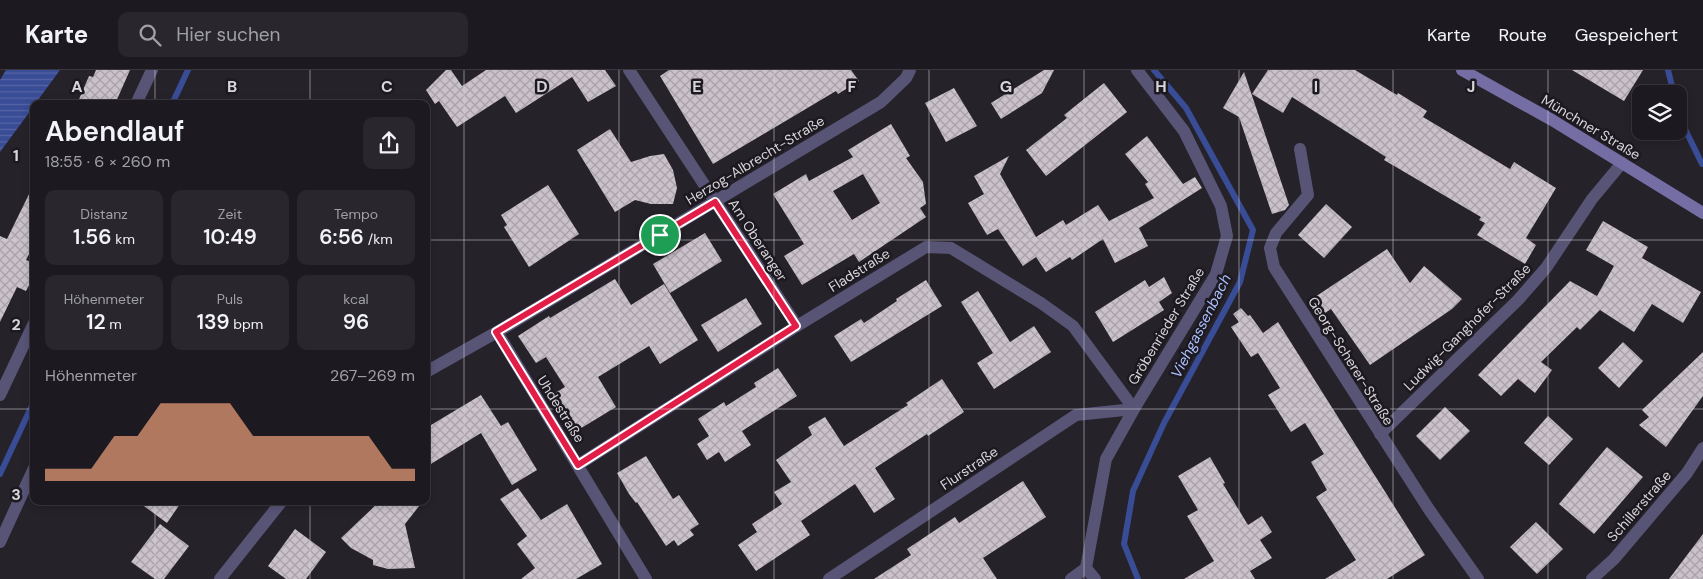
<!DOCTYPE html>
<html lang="de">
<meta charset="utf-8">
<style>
:root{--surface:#1c1a20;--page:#29272d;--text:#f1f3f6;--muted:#a0a1a5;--line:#3a383e;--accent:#f1a17c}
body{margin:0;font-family:"DM Sans",sans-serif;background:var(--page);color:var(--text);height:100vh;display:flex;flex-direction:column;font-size:19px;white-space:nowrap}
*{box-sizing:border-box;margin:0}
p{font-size:16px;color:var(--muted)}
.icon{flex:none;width:28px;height:28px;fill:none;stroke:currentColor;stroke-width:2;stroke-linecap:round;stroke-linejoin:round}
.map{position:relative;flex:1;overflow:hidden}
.panel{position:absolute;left:30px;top:30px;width:400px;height:405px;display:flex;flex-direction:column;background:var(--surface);border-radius:10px;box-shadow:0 2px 8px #0003,0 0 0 1px var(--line)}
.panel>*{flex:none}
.fabs{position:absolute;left:1632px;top:15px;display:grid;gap:10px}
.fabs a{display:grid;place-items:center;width:55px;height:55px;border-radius:10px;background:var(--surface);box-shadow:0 2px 8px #0003,0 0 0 1px var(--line);font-size:25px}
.pin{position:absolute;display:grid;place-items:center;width:42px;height:42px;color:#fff;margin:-21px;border:2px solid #fff;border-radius:50%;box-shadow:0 1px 5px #0007}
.round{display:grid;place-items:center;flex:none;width:52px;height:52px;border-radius:10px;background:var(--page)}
.head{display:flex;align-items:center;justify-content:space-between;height:85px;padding:0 15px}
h1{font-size:28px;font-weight:600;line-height:38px}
.metrics{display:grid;grid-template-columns:repeat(3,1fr);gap:8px;height:85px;padding:5px 15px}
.metrics div{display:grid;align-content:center;border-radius:10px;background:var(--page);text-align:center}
.metrics b{font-size:21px;font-weight:600}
.metrics small{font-size:14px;font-weight:400}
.metrics p{font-size:14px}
.chart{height:140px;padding:10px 15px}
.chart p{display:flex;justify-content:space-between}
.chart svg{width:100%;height:90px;margin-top:5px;fill:var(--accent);opacity:.7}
header{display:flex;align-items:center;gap:30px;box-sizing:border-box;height:70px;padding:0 25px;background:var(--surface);border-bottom:1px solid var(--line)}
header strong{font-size:24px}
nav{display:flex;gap:28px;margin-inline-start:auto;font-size:18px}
.search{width:350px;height:45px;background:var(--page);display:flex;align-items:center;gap:12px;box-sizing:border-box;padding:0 18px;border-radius:10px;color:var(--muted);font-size:19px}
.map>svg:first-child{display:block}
</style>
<header>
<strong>Karte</strong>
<div class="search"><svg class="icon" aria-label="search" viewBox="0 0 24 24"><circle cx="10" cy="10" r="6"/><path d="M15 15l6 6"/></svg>Hier suchen</div>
<nav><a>Karte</a><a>Route</a><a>Gespeichert</a></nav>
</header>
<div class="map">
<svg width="1703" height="509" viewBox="0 0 1703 509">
<defs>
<pattern id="water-rules" width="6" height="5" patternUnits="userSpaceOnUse" patternTransform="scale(1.25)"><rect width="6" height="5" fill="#394c96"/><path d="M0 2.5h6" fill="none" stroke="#5565a4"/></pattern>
<pattern id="building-cross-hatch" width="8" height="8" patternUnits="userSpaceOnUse" patternTransform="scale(1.25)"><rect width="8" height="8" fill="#cac1ca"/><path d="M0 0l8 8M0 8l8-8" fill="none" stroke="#a8a1a8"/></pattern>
</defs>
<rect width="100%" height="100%" fill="#26222a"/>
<path fill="url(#water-rules)" d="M 6,0 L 60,0 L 35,34 L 34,34 L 34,36 L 0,82 L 0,10 Z"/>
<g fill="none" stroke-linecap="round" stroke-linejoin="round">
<g stroke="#394c96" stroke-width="6">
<path d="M 1668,0 L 1674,24"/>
<path d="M 172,34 L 188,0"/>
<path d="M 1679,38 L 1685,59 L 1702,94"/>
<path d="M 0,404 L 34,331"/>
<path d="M 1138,509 L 1124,474 L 1133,421 L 1164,353 L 1240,212 L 1253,160 L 1186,38 L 1154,0"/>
</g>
</g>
<g fill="url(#building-cross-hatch)" fill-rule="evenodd">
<path d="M 96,0 L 130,0 L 115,34 L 77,34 L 89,6 L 93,7 Z"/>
<path d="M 446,0 L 451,0 L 462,16 L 486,0 L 605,0 L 616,16 L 588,32 L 572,7 L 516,43 L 505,26 L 457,57 L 439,31 L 435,34 L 426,20 Z"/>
<path d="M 669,0 L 851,0 L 859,11 L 838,24 L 836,21 L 713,94 L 660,6 Z"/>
<path d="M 1044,0 L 1054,0 L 1042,23 L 1001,49 L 991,33 Z"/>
<path d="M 1268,0 L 1355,0 L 1397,25 L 1398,23 L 1427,41 L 1423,47 L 1510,99 L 1514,92 L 1556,118 L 1526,168 L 1536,175 L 1525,194 L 1477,165 L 1485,153 L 1479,150 L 1481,147 L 1384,90 L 1386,87 L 1292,27 L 1283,43 L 1252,24 Z"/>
<path d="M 1572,0 L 1643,0 L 1624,31 Z"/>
<path d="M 1244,2 L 1289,135 L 1285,140 L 1272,144 L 1239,47 L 1223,38 Z"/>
<path d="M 1104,13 L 1127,42 L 1046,106 L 1026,80 L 1067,48 L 1064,45 Z"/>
<path d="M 954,18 L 977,56 L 946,72 L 925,33 Z"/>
<path d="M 891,54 L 910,86 L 906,88 L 923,112 L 926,134 L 920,138 L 926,147 L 859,192 L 854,184 L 802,215 L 784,186 L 804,174 L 773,124 L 806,104 L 809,111 L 853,87 L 848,80 ZM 863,104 L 880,133 L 852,150 L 833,121 Z"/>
<path d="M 610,59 L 631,92 L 650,86 L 664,84 L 673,100 L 677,118 L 673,134 L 651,134 L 635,130 L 615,142 L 577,80 Z"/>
<path d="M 1147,66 L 1183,114 L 1195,107 L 1202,118 L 1139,158 L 1148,176 L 1115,193 L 1103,169 L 1072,190 L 1070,187 L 1046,202 L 1036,187 L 1023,196 L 998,159 L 987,165 L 968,133 L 984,124 L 974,106 L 1009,86 L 1000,104 L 1036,167 L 1063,150 L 1066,155 L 1098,135 L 1109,151 L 1154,128 L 1145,114 L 1148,112 L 1125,84 Z"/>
<path d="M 34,114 L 34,174 L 26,190 L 34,193 L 34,206 L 26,221 L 17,217 L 0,252 L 0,166 L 7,169 Z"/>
<path d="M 548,115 L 579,164 L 529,197 L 504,157 L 507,155 L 501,145 Z"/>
<path d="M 1326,134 L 1352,157 L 1324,188 L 1298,165 Z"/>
<path d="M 1603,151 L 1648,177 L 1642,188 L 1701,222 L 1683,253 L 1652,234 L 1634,262 L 1600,240 L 1580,260 L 1577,257 L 1541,292 L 1552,300 L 1535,323 L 1518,309 L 1501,326 L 1478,305 L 1570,211 L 1597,226 L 1614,196 L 1586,180 Z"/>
<path d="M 705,163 L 722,191 L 670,223 L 653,194 Z"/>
<path d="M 1387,179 L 1410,213 L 1424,196 L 1462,229 L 1452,239 L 1370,295 L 1331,239 L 1325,243 L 1315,227 Z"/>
<path d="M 1164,207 L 1172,223 L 1159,232 L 1164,240 L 1113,272 L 1095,242 L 1145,210 L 1149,217 Z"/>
<path d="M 615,209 L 631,235 L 664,214 L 698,270 L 660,294 L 649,276 L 598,307 L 616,337 L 578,360 L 555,323 L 565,317 L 546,287 L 536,293 L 518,266 L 549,246 L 550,248 Z"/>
<path d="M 926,210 L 942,236 L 851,292 L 834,266 L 861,249 L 864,253 L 897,231 L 896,229 Z"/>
<path d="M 978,221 L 1010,272 L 1034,256 L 1051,282 L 994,319 L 977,293 L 993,283 L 961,232 Z"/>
<path d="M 746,228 L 762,254 L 718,282 L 701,255 Z"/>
<path d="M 1241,238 L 1248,246 L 1250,245 L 1263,263 L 1278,252 L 1425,485 L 1387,509 L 1325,509 L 1356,490 L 1316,427 L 1327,420 L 1311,392 L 1324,384 L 1305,353 L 1291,362 L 1268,325 L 1280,318 L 1258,283 L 1251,287 L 1231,257 L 1239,252 L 1233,244 Z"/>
<path d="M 1623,272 L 1643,291 L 1619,318 L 1598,298 Z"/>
<path d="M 1703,282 L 1703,326 L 1666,377 L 1639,355 L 1649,347 L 1642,340 Z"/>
<path d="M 778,298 L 797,326 L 742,361 L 751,375 L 725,392 L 719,382 L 707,390 L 697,374 L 709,366 L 698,349 L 724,332 L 726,336 L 756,317 L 754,313 Z"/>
<path d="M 942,309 L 964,342 L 928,366 L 927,364 L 875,398 L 895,429 L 874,443 L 855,414 L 801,451 L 810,465 L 756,501 L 738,475 L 757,462 L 752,454 L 782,434 L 774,422 L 791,412 L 776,390 L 812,365 L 808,357 L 825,347 L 844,376 L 908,335 L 906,333 Z"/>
<path d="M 481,325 L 501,356 L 508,352 L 537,400 L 512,415 L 481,363 L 426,397 L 426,358 Z"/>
<path d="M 1445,337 L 1470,361 L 1440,390 L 1416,366 Z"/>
<path d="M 1548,346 L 1573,369 L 1549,395 L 1524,373 Z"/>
<path d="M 1607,377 L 1643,407 L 1594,464 L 1559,434 Z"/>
<path d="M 646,386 L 673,429 L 679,425 L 699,454 L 690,460 L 694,465 L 678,476 L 674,470 L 666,476 L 637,432 L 636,433 L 629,424 L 617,403 Z"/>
<path d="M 1210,387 L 1225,413 L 1223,414 L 1248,455 L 1262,446 L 1272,462 L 1260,470 L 1272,488 L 1250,501 L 1255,509 L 1184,509 L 1214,491 L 1187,446 L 1198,440 L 1178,406 Z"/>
<path d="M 1023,411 L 1046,447 L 983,488 L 997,509 L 874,509 L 911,485 L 907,479 L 955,447 L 959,453 Z"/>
<path d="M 518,418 L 541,450 L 567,434 L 602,494 L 576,509 L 521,509 L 535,498 L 517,474 L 527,466 L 500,429 Z"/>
<path d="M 137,431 L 182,431 L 167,453 Z"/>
<path d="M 380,431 L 423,431 L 405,454 L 415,498 L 388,499 L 373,495 L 373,490 L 351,478 L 341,468 Z"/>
<path d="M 1536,452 L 1563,479 L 1537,504 L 1510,477 Z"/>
<path d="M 160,454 L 189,476 L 164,509 L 155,509 L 131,492 Z"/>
<path d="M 295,459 L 326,482 L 306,509 L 286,509 L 268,496 Z"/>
<path d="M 1703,464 L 1703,509 L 1669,509 Z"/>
</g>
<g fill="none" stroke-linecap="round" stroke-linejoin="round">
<g stroke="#585476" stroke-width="12">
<path d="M 629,0 L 797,256"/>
<path d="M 136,34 L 152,0"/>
<path d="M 1300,79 L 1308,125 L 1276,163 L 1270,178 L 1274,197 L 1428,438 L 1478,509"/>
<path d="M 497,262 L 646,509"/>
<path d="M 426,302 L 497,262 L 881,32 L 906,8 L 910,0"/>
<path d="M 0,325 L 34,253"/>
<path d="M 1380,364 L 1518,230 L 1546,198 L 1592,129 L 1622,93"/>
<path d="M 578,395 L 797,256 L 926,177 L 951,178 L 1041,233 L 1073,256 L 1134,339"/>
<path d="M 0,472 L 34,398"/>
<path d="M 220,509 L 282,431"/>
<path d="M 829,509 L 1076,345 L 1134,339"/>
<path d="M 1071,509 L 1086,498"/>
<path d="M 1095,509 L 1086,498 L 1106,389 L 1134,339 L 1216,204 L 1227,166 L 1221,136 L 1184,61 L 1137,0"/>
</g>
<path stroke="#585476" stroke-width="12" d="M 1592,509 L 1614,489 L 1687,403 L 1703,378"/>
<path stroke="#756ea5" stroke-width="12" d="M 1462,0 L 1552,50 L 1703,143"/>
</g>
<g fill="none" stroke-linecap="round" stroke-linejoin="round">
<g stroke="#fff" stroke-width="10">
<path id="route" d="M 715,132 L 796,256 L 578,395 L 496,262 Z"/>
</g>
<use href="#route" stroke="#e11d48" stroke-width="6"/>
</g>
<path fill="none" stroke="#d8d5da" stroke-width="1" stroke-opacity="0.55" d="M 155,0 L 155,34M 310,0 L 310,34M 464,0 L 464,509M 619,0 L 619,509M 774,0 L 774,509M 929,0 L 929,509M 1084,0 L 1084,509M 1239,0 L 1239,509M 1393,0 L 1393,509M 1548,0 L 1548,509M 0,170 L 34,170M 426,170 L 1703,170M 0,339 L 34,339M 426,339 L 1703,339M 155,431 L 155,509M 310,431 L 310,509"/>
<g text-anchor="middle" stroke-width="5" stroke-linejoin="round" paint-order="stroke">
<g font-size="14" fill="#d8d5da" stroke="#1d1920">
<text transform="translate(1591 57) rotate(31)" y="5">Münchner Straße</text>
<text transform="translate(755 90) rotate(-31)" y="5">Herzog-Albrecht-Straße</text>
<text transform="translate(758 170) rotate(57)" y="5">Am Oberanger</text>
<text transform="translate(859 200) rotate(-32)" y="5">Fladstraße</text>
<text transform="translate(1166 256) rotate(-59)" y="5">Gröbenrieder Straße</text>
<text transform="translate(1467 257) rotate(-45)" y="5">Ludwig-Ganghofer-Straße</text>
<text transform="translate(1351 291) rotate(58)" y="5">Georg-Scherer-Straße</text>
<text transform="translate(561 339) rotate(58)" y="5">Uhdestraße</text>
<text transform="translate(969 398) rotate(-34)" y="5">Flurstraße</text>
<text transform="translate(1639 436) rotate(-49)" y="5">Schillerstraße</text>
</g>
<g font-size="15" font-style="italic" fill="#a9befc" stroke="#1d1920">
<text transform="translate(1201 256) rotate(-63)" y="5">Viehgassenbach</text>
</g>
</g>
<g font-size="16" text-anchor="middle" font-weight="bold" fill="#d8d5da" stroke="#1d1920" stroke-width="5" stroke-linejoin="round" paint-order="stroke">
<text x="77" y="22">A</text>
<text x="232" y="22">B</text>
<text x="387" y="22">C</text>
<text x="542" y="22">D</text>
<text x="697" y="22">E</text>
<text x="852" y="22">F</text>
<text x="1006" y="22">G</text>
<text x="1161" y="22">H</text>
<text x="1316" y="22">I</text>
<text x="1471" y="22">J</text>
<text x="16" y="91">1</text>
<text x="16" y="260">2</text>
<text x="16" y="430">3</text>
</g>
</svg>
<div class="fabs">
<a><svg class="icon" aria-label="layers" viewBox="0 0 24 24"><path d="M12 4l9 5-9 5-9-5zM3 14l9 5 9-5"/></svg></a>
</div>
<div class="pin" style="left:660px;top:165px;background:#1e9e55"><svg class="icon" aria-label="arrive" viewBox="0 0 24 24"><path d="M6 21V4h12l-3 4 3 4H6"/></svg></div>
<section class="panel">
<div class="head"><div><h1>Abendlauf</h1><p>18:55 · 6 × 260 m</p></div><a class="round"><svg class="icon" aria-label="share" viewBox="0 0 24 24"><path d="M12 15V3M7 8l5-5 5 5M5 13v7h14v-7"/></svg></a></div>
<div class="metrics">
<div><p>Distanz</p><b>1.56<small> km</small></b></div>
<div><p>Zeit</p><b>10:49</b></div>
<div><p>Tempo</p><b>6:56<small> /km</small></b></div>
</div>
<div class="metrics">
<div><p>Höhenmeter</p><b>12<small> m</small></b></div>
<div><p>Puls</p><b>139<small> bpm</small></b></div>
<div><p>kcal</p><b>96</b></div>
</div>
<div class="chart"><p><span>Höhenmeter</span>267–269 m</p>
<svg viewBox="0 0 160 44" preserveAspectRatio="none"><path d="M0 44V38L10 38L20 38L30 22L40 22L50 6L60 6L70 6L80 6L90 22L100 22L110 22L120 22L130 22L140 22L150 38L160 38V44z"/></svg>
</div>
</section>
</div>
